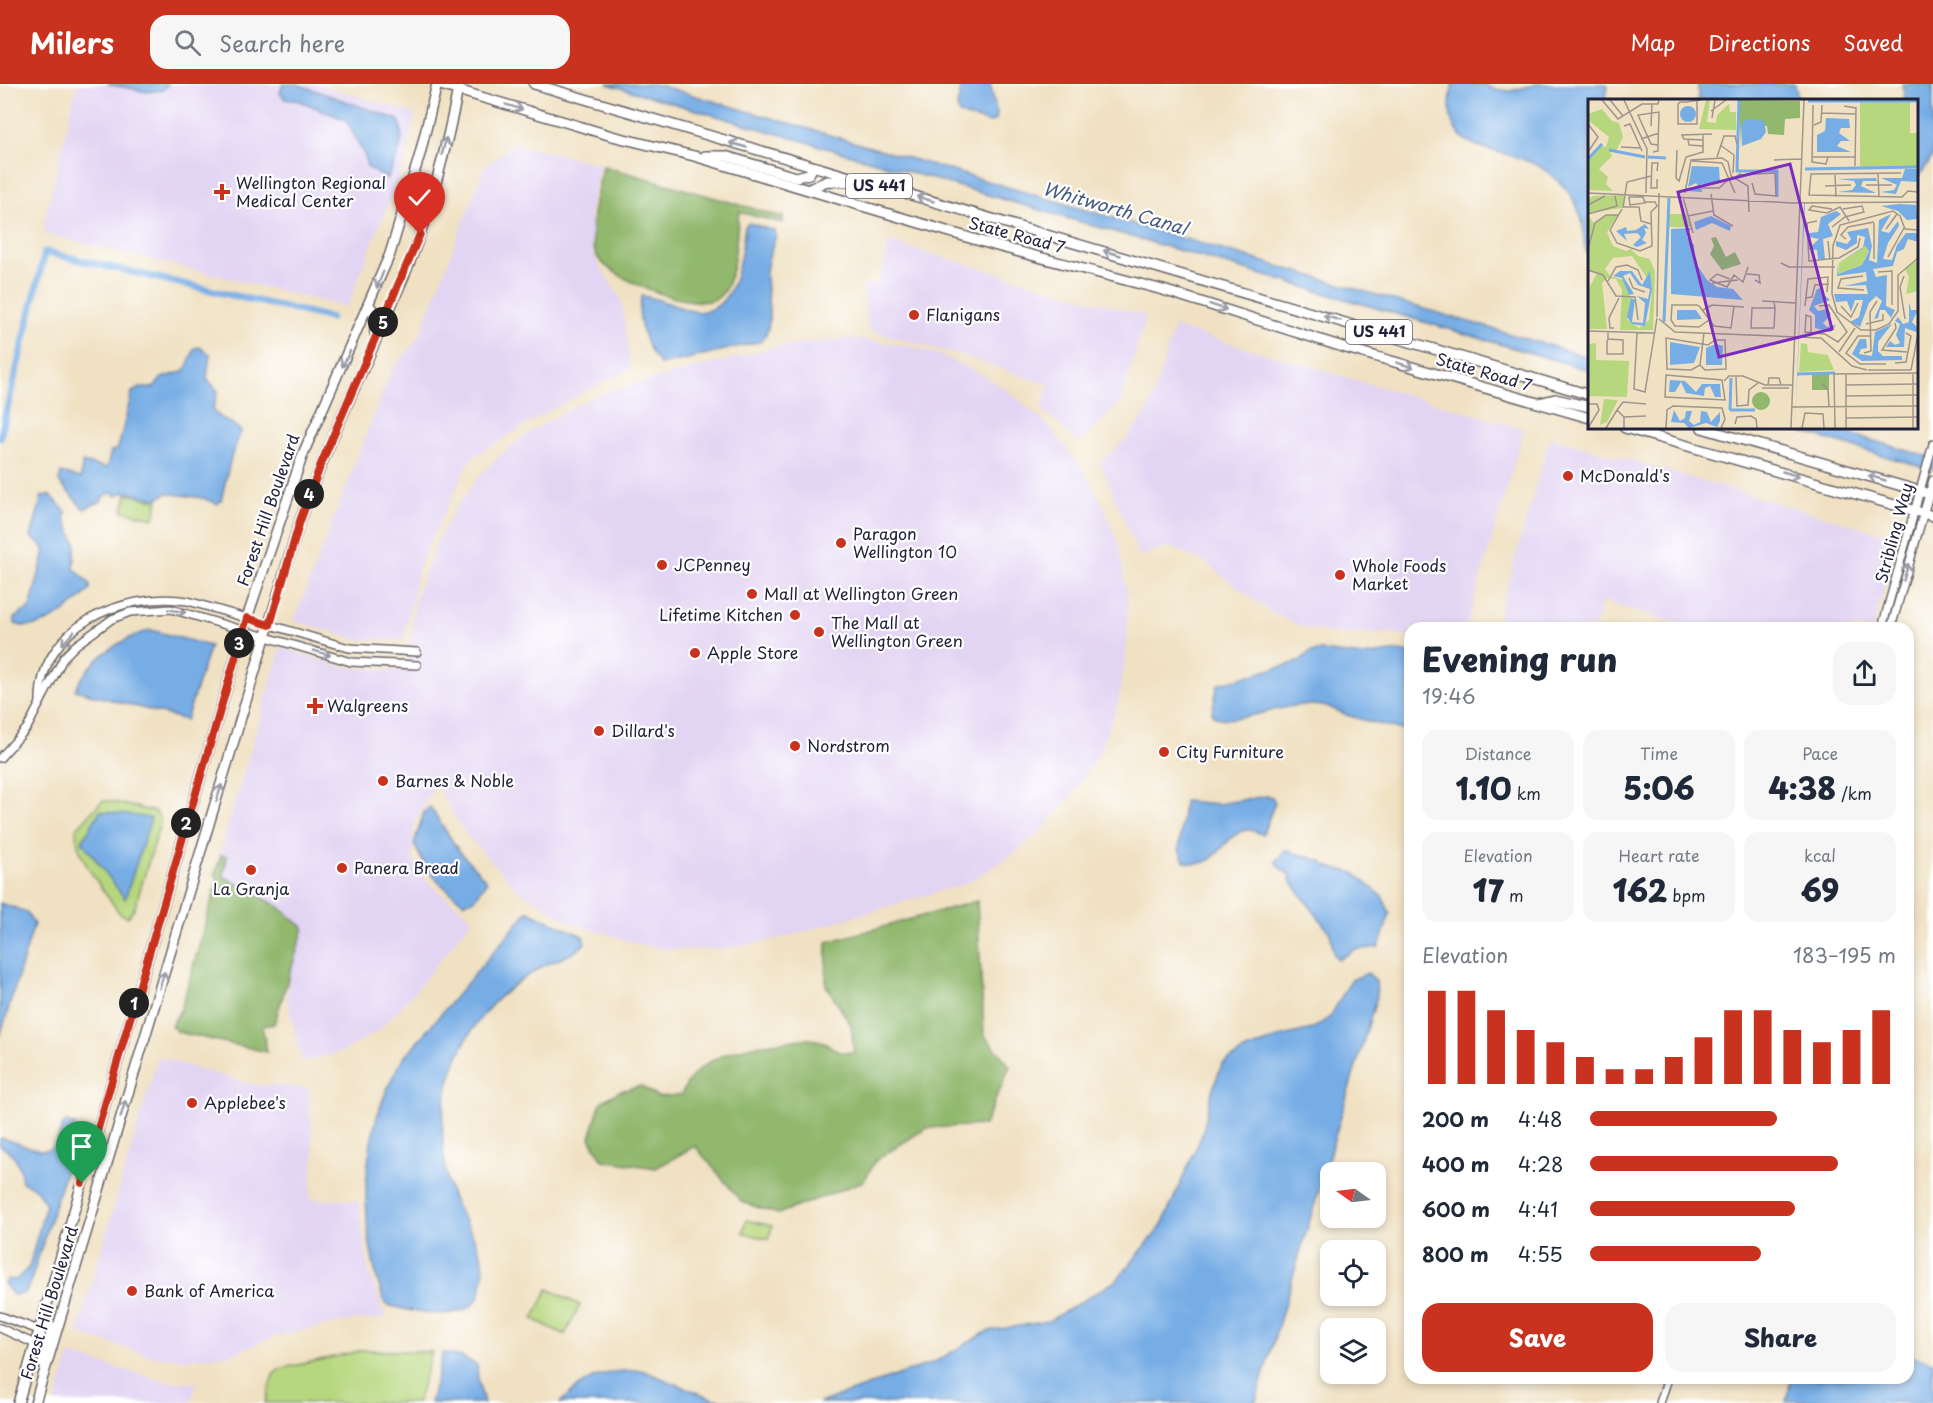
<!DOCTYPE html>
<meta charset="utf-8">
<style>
:root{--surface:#fff;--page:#f6f6f7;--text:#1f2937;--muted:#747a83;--accent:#c8321e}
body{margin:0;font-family:"Playpen Sans",sans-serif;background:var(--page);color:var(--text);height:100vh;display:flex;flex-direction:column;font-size:22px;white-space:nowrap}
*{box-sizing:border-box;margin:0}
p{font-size:20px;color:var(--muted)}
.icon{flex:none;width:33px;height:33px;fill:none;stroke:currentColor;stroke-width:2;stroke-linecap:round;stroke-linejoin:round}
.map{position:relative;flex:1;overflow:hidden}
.side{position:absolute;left:1404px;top:538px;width:510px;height:762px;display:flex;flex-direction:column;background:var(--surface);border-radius:18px;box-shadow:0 3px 9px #0003}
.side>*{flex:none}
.needle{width:39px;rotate:284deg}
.buttons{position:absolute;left:1320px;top:1078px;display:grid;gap:12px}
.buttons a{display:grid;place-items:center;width:66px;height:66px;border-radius:12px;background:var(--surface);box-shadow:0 3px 9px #0003;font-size:30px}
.pin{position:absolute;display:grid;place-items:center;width:51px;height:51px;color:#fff;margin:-62px -26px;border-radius:50% 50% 50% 0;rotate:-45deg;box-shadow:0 0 6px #0007}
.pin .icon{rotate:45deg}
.km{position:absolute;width:30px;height:30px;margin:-15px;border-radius:50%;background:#222;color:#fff;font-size:16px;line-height:30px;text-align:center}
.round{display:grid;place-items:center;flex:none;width:63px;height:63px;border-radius:18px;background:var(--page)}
.headline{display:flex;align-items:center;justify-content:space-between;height:102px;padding:0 18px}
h1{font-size:33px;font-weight:800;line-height:45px}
.figures{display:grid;grid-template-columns:repeat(3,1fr);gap:9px;height:102px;padding:6px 18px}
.figures div{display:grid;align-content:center;border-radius:15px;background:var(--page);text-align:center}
.figures b{font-size:30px;font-weight:800}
.figures small{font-size:16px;font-weight:400}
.figures p{font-size:16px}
.chart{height:168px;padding:12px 18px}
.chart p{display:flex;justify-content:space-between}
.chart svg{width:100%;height:108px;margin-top:6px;stroke:var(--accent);stroke-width:6}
.cta{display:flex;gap:12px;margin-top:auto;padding:12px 18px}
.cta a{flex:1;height:69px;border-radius:18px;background:var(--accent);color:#fff;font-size:24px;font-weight:800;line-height:69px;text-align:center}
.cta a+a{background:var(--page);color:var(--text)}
ul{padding:0 18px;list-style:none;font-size:20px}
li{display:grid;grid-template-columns:96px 72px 1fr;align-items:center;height:45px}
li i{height:15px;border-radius:8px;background:var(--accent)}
header{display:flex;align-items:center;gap:36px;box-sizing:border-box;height:84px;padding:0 30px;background:var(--accent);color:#fff}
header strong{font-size:28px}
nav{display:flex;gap:33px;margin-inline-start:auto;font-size:21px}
.search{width:420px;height:54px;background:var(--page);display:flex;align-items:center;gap:15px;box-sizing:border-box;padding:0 21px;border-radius:18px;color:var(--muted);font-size:22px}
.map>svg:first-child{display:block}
</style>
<header>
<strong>Milers</strong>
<div class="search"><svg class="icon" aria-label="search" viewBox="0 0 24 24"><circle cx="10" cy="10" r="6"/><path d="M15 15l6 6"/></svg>Search here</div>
<nav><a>Map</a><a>Directions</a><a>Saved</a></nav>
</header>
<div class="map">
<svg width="1933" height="1319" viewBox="0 0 1933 1319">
<rect width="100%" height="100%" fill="#fff"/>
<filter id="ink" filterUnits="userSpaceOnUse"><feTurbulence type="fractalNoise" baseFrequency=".0167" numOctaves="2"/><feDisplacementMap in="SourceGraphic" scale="12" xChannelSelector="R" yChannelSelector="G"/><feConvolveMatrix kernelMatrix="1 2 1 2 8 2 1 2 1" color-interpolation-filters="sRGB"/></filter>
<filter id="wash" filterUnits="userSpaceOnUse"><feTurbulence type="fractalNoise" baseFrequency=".008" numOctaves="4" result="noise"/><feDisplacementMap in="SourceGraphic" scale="24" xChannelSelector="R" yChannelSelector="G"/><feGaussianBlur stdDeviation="1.35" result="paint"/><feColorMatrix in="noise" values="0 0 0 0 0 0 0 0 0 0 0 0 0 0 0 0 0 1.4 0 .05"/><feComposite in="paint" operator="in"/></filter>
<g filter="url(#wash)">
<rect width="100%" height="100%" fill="#f0e1c2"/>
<g fill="#e2d4f3">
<path d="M 77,0 L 317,0 L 415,30 L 405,77 L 347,223 L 45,150 L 44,140 Z"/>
<path d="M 515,60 L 600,80 L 590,128 L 592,166 L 597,178 L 621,215 L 631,284 L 551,326 L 470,375 L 419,482 L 403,556 L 356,555 L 294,537 L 391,287 L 419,253 L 485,82 Z"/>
<path d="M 889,158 L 1146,232 L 1120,319 L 1079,359 L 1041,325 L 1049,301 L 960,271 L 868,246 L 863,202 L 879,199 Z"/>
<path d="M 1174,243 L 1524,345 L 1466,544 L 1410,544 L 1410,554 L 1390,549 L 1340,550 L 1305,544 L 1270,528 L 1205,478 L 1170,463 L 1139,472 L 1100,378 L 1125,356 L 1145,332 L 1153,313 Z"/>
<path d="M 852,254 L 907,262 L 943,272 L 985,292 L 1011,309 L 1049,342 L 1085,388 L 1103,421 L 1119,462 L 1128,518 L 1126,571 L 1118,620 L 1100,666 L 1077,704 L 1044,744 L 1011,772 L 967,799 L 785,853 L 723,865 L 669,866 L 641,861 L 572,839 L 516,804 L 463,747 L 429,687 L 435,703 L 415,736 L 412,773 L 428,799 L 473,835 L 413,910 L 378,947 L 344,967 L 302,978 L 287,915 L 288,900 L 301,844 L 277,823 L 214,790 L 281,563 L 341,583 L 408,587 L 409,562 L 416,512 L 439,454 L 456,423 L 481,390 L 506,366 L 531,347 L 594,312 L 621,304 L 779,262 Z"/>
<path d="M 1550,353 L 1888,451 L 1895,464 L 1873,544 L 1694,544 L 1602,517 L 1594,544 L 1535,544 L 1498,534 Z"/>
<path d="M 158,973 L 250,1000 L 308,1004 L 314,1071 L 310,1115 L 358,1117 L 368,1185 L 386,1235 L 357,1236 L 307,1245 L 274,1253 L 229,1271 L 185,1275 L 151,1272 L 77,1249 Z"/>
<path d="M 70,1271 L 168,1298 L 197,1299 L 191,1319 L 55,1319 Z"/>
</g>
<g fill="#b7d77e" stroke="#6c7c5c" stroke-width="1.5">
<path d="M 127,410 L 158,417 L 154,434 L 123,427 Z"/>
<path d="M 102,717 L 109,717 L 156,728 L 161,736 L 135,823 L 128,833 L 120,830 C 104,806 75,775 76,745 Z"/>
<path d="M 746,1136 L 772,1142 L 769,1155 L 743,1149 Z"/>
<path d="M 548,1205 L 580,1221 L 565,1251 L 533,1235 Z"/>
<path d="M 364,1266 L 432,1268 L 417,1319 L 265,1319 L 273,1291 L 280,1285 Z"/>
</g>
<g fill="#91b86d" stroke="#5a6d54" stroke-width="1.5">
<path d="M 603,82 L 783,133 L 783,139 L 739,128 C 736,149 736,197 720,212 C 700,232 602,193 595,168 C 587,141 597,109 603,82 Z"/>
<path d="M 221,771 L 227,772 L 223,792 L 278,822 L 304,844 L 274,940 L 262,942 L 267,968 L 178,948 L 171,942 L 181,925 L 218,795 L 215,790 Z"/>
<path d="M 977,817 L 984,951 L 1010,982 L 984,1041 L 926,1044 L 876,1076 L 864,1097 L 778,1130 L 742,1118 L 695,1062 L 656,1084 L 603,1076 L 590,1054 L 601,1018 L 620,1007 L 641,1002 L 658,1013 L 681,1011 C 697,972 742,962 780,958 C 791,956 807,953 817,956 C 835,959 830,971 854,968 L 851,941 L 826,901 L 827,858 Z"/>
</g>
<g fill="#77ade5" stroke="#4c6890" stroke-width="1.5">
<path d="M 108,0 L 168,0 L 163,6 L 147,8 Z"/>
<path d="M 283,0 L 297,0 L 399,36 C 407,56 396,76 387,95 L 367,83 L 365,72 L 346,36 L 300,17 L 285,15 L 280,9 Z"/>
<path d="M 607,0 L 655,0 L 1589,273 L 1589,286 Z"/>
<path d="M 962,0 L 990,0 L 997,29 L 996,36 L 989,39 L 959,30 L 957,22 Z"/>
<path d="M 1453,0 L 1483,0 L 1493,5 L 1511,7 L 1537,0 L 1607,0 L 1606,16 L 1590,16 L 1589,172 C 1582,165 1585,147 1582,137 C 1577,117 1565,101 1549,89 C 1507,56 1434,80 1453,0 Z"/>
<path d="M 1698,0 L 1795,0 L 1798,16 L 1698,16 Z"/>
<path d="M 1902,0 L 1933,0 L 1933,72 L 1917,96 L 1916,16 L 1905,16 Z"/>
<path d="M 749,139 L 775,147 L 776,152 C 772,163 767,176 766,188 C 765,209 776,241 762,257 L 661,281 C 646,265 634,232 642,212 C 660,214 675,223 692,227 C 736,235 741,172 745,142 Z"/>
<path d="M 199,263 L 210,270 L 207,295 L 218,307 L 213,325 C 221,339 234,336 241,348 L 231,373 L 221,417 L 217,420 L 203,414 L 167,409 L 157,415 L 125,408 L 114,412 L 113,408 L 102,413 L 102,417 L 84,425 L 59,398 L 61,389 L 81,394 L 82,378 L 107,384 L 111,367 L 117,366 L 119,361 L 132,308 L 140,304 L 153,304 L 162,294 L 185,287 L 195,264 Z"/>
<path d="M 1788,344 L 1830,344 L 1933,374 L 1933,386 Z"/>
<path d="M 49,411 L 66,427 L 65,434 L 76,460 L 74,484 L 90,500 L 90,506 C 70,524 43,550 15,540 L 14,534 L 30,524 L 44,471 L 44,464 L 31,453 L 42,412 Z"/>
<path d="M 151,546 L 210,562 L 186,636 L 75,606 C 90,575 119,555 151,546 Z"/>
<path d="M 1321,567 L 1363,572 L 1399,567 L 1410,569 L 1410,648 C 1389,642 1367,638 1347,631 C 1335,626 1326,621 1312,621 C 1282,619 1242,640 1215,633 L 1212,628 L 1218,600 L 1298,578 L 1310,568 Z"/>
<path d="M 1267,712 L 1272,713 L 1275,718 L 1263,750 C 1259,750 1253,746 1249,746 C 1221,748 1219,790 1184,777 L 1179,765 L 1184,717 L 1218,720 Z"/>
<path d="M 430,723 L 459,767 L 487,797 L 475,815 L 464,819 C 439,800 427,789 414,760 L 424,728 Z"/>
<path d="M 100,727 L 151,734 L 125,815 L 82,757 Z"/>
<path d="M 1285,766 L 1321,777 L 1326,782 L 1354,789 L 1382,812 L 1390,829 L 1379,863 L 1354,866 L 1338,876 L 1334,871 L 1330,849 L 1290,796 L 1291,791 L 1282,786 L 1276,777 Z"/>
<path d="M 0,819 L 27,828 L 34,840 L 0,953 Z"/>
<path d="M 528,827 L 583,852 L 585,859 C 576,871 554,876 542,883 C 505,903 476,932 459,970 C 440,1013 439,1053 448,1099 C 454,1126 474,1147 482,1173 C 485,1184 484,1194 481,1204 C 480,1208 479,1214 476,1217 C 460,1239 407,1227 385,1220 C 357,1141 358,1050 402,976 Z"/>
<path d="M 1368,889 L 1376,897 L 1377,912 L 1255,1319 L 819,1319 L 935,1278 L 988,1247 L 1049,1237 L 1116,1197 L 1161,1143 L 1202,1051 L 1212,1007 L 1222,980 L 1244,967 L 1283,952 L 1312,945 L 1330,933 L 1351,896 Z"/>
<path d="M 67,1038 L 75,1041 L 76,1053 L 30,1200 L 25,1209 L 13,1211 L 4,1199 L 8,1195 L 16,1196 L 29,1183 L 46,1120 L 35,1104 L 22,1098 C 20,1081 17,1070 0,1062 L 0,1054 C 15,1055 47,1078 57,1058 C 60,1053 60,1046 63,1040 Z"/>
<path d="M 443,1269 L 462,1273 L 477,1281 L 478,1297 L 484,1319 L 430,1319 Z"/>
<path d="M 1908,1271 L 1933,1278 L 1933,1319 L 1786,1317 L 1791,1295 L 1908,1294 Z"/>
<path d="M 641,1286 L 714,1315 L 751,1319 L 560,1319 C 586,1292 604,1287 641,1286 Z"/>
</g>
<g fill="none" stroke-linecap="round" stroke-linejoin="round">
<path stroke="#77ade5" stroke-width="7" d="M 0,354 L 45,168 L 331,234"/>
</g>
</g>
<g filter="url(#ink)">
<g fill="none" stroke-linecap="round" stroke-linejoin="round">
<g stroke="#6a656a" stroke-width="10">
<g id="minor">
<path d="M 1882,544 L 1933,360"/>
<path d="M 1891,544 L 1933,396"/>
<path d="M 40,618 C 39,542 123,507 188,517 L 349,564 L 417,568"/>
<path d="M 0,674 L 27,644 L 64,573 L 76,561 L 112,535 L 130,528 L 171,525 L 351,578 L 417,581"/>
<path d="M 0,1232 L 39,1246"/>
<path d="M 0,1244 L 35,1260"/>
<path d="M 1660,1319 L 1668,1294"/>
</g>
</g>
<g stroke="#6a656a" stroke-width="12">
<g id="major">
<path d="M 437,0 L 612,52 L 694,72 L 997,162 L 1163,206 L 1346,264 L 1590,334"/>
<path d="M 534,0 L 1590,311"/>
<path d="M 705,72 L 725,72 L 796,93 L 809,90 L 813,83"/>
<path d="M 809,105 L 827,97 L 853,98"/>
<path d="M 369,221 L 374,228 L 375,250"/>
<path d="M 1539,319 L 1555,315 L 1590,323"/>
<path d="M 1625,344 L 1933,432"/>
<path d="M 1702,344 L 1933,411"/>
<path d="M 48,1225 L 51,1259"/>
<path d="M 39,1247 L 44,1265 L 43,1280"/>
<path d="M 18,1319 L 247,534 L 303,370 L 390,170 L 420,70 L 437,0"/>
<path d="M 35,1319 L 300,437 C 330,351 372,269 407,185 C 431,126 447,62 459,0"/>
</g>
</g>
<use href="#minor" stroke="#fff" stroke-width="7"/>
<use href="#major" stroke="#fff" stroke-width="9"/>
</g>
<defs><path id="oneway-shaft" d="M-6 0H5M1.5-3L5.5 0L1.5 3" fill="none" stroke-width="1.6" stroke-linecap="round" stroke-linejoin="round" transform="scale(1.5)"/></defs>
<g stroke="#9c9ca7">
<use href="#oneway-shaft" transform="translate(514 23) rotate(17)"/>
<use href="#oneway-shaft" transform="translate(738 61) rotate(-164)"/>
<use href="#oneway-shaft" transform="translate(444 62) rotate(-76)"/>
<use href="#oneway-shaft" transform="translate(925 115) rotate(-164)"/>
<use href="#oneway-shaft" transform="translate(1112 169) rotate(-164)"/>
<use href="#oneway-shaft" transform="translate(380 196) rotate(112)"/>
<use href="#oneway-shaft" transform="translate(1218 223) rotate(18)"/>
<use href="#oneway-shaft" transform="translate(1332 234) rotate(-163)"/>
<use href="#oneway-shaft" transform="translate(346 275) rotate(116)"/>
<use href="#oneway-shaft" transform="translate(1405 281) rotate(16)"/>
<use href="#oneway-shaft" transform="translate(1791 390) rotate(16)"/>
<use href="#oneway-shaft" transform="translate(1877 394) rotate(-164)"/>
<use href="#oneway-shaft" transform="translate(1906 488) rotate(-74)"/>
<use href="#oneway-shaft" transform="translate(177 527) rotate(10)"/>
<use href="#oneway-shaft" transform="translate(68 554) rotate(133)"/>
<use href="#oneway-shaft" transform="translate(322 569) rotate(16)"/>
<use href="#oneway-shaft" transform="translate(219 709) rotate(-73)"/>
<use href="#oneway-shaft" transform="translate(162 896) rotate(-73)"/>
<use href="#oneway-shaft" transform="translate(123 1025) rotate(-73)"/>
</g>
</g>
<g fill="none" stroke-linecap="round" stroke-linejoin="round" filter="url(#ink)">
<g stroke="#fff" stroke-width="12">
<path id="route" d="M 82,1099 L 247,534 L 270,541 L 300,437 L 321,380 L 420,150"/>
</g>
<use href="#route" stroke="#c8321e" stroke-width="8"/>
</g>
<g fill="#c8321e" stroke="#fff" stroke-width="2">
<path d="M219 99h6v6h6v6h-6v6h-6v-6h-6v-6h6z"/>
<circle cx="914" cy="231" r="6"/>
<circle cx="1568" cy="392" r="6"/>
<circle cx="841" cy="459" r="6"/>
<circle cx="662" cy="481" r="6"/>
<circle cx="1340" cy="491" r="6"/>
<circle cx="752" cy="510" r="6"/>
<circle cx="795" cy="531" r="6"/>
<circle cx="819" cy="548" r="6"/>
<circle cx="695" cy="569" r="6"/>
<path d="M312 613h6v6h6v6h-6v6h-6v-6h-6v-6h6z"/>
<circle cx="599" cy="647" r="6"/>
<circle cx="795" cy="662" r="6"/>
<circle cx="1164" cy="668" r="6"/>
<circle cx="383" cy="697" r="6"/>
<circle cx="342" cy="784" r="6"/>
<circle cx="251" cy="786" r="6"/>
<circle cx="192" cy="1019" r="6"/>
<circle cx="132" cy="1207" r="6"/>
</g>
<g text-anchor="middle" stroke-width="4.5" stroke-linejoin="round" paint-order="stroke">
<g fill="#fff" stroke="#646476" stroke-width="1.5">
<rect x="846" y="90" width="66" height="24" rx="4.5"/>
<rect x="1346" y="236" width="66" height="24" rx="4.5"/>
</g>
<g font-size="15" font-weight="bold" fill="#22223b">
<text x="879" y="107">US 441</text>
<text x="1379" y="253">US 441</text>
</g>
<g font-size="16" fill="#22223b" stroke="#fff" text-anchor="start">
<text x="236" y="105">Wellington Regional<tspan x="236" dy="18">Medical Center</tspan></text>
<text x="926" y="237">Flanigans</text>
<text x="1580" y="398">McDonald's</text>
<text x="853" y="456">Paragon<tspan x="853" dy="18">Wellington 10</tspan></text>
<text x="674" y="487">JCPenney</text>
<text x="1352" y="488">Whole Foods<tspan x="1352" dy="18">Market</tspan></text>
<text x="764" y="516">Mall at Wellington Green</text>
<text x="783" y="537" text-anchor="end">Lifetime Kitchen</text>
<text x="831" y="545">The Mall at<tspan x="831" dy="18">Wellington Green</tspan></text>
<text x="707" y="575">Apple Store</text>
<text x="327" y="628">Walgreens</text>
<text x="611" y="653">Dillard's</text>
<text x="807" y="668">Nordstrom</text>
<text x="1176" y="674">City Furniture</text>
<text x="395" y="703">Barnes &amp; Noble</text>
<text x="354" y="790">Panera Bread</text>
<text x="251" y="811" text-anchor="middle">La Granja</text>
<text x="204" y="1025">Applebee's</text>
<text x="144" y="1213">Bank of America</text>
</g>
<g font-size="16" fill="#22223b" stroke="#fff">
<text transform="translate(1017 151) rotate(15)" y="6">State Road 7</text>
<text transform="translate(1484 288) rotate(16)" y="6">State Road 7</text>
<text transform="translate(268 426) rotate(-71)" y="6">Forest Hill Boulevard</text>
<text transform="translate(1894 449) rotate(-75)" y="6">Stribling Way</text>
<text transform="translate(49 1219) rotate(-73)" y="6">Forest Hill Boulevard</text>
</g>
<g font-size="18" font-style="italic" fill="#445a7f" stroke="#fff">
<text transform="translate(1115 125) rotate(16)" y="6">Whitworth Canal</text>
</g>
</g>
<g transform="translate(1588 15)">
<rect width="330" height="330" fill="#f0e1c2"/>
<path d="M 118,1 L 122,1 L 119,23 L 128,24 L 129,16 L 141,5 L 142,13 L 148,13 L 148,31 L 111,30 ZM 322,2 L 322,34 L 330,34 L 330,67 L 272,68 L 272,3 ZM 14,10 L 24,22 L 31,24 L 35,38 L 28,52 L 21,51 L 24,57 L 11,70 L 20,78 L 18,85 L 25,92 L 2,91 L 0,86 L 0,61 L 13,47 L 18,48 L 21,38 L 0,21 L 0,15 ZM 37,96 L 34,109 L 0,114 L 0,101 L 5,97 ZM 81,115 L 98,115 L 103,128 L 81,128 ZM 18,116 L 30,116 L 19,133 L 25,147 L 38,152 L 43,150 L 50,157 L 62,160 L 67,173 L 65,231 L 32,231 L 34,191 L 28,180 L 19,179 L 14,184 L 19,230 L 0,230 L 0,191 L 9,174 L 0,172 L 0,117 L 6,124 ZM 44,157 L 59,179 L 62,173 L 64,189 L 61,221 L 51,229 L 39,220 L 43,201 L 36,181 L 22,177 L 17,170 L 25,159 ZM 277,147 L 281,151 L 274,166 L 250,175 L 251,164 ZM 330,161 L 330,192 L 318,195 L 321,178 L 317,170 ZM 8,244 L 8,261 L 41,262 L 39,298 L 0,297 L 0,245 ZM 213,244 L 219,245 L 220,253 L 240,256 L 246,271 L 211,273 ZM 16,300 L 30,301 L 19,323 L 12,326 Z" fill="#b7d77e" fill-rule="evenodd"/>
<path d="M 152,1 L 212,2 L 212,19 L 197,20 L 196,36 L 180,35 L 179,27 L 153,26 L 152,47 ZM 128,138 L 138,158 L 147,153 L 153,165 L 134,171 L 122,155 L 126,147 L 123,139 ZM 224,275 L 241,275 L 241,291 L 224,291 ZM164 302a9 9 0 1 1 18 0a9 9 0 1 1-18 0Z" fill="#91b86d"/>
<path d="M92 15a8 8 0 1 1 16 0a8 8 0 1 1-16 0ZM 238,19 L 261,20 L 262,29 L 253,29 L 251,34 L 262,42 L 253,42 L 249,47 L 263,53 L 229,53 L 229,36 L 237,32 ZM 158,20 L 176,22 L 178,33 L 173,40 L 154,47 L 153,26 ZM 104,67 L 131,68 L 132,84 L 113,85 L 114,93 L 99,92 L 111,88 L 108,84 L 100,88 ZM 317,70 L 330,70 L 330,83 L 313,82 L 308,95 L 293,93 L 306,91 L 309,86 L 293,79 L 314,79 ZM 288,79 L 289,82 L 275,82 L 273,87 L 288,94 L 250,93 L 264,91 L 268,86 L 266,82 L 250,80 ZM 216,104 L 217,104 L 207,329 ZM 312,105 L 328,106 L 330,120 L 319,121 L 310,112 L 293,107 ZM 248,112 L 253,115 L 240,125 L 245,137 L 235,140 L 237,160 L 230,160 L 229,151 L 220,150 L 231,140 L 221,138 L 221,134 L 230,133 L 233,118 ZM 303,115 L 293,132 L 301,134 L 310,122 L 311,127 L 300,144 L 295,160 L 304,161 L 309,146 L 318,134 L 330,134 L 330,143 L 320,140 L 316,150 L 309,153 L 305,167 L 285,170 L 288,178 L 299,176 L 298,207 L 307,211 L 303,219 L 297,211 L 292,211 L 290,219 L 286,220 L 294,202 L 288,197 L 281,204 L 272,228 L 262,223 L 271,218 L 275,201 L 267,201 L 263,213 L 259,202 L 248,203 L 246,195 L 280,195 L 278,186 L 256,187 L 279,182 L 278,173 L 249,177 L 250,164 L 275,149 L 277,138 L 269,136 L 269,144 L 258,151 L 248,147 L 248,142 L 259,145 L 263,140 L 259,133 L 280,129 L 284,147 L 281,161 L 289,164 L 291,121 ZM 277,147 L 281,152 L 274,166 L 250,175 L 250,164 ZM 123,117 L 143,127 L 142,132 L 124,124 L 108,131 L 106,123 ZM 57,125 L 61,130 L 56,129 L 58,134 L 54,141 L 59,144 L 49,148 L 45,146 L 53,138 L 49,134 L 36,135 L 39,142 L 28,132 L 38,128 L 39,132 L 48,131 ZM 103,129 L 99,138 L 106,146 L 107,163 L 119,181 L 129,188 L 145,190 L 155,201 L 83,195 L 83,130 ZM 32,172 L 44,172 L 54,186 L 62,172 L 64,190 L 57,227 L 44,225 L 39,218 L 43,199 L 47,201 L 44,223 L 55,224 L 57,204 L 49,197 L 60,200 L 62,190 L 50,186 L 42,174 L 35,177 L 46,195 L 41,196 L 34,179 L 25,177 ZM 235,189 L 235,195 L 242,201 L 226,207 L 230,212 L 240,210 L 243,216 L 235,224 L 239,228 L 248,226 L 243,233 L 227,229 L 227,216 L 221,211 L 229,190 ZM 321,203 L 323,211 L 330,211 L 324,223 L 330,229 L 328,233 L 317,229 L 316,248 L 298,248 L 302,242 L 307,246 L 312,244 L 308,236 L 312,225 L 307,222 L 310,218 L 315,225 L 321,223 ZM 89,211 L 108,211 L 114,220 L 89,221 ZM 304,225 L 290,243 L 290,252 L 295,257 L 314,257 L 314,261 L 274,262 L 264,255 L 272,240 L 278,240 L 279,249 L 273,250 L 271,255 L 284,257 L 287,233 ZM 82,243 L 112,248 L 106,264 L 82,266 ZM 128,245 L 135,247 L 134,266 L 118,266 L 118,249 ZM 82,281 L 97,282 L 108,293 L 114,285 L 132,285 L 133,298 L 127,298 L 122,287 L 117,289 L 116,297 L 98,294 L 93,283 L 87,293 L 81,293 ZM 86,311 L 92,322 L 97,319 L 98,312 L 104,312 L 101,322 L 106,326 L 112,323 L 113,312 L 119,313 L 123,323 L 132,313 L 132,322 L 129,328 L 118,324 L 101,329 L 96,324 L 83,323 Z" fill="#77ade5" fill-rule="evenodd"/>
<path fill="none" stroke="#77ade5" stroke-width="3" d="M 151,1 L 149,72 L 189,72 L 189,98M 220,2 L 330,2M 21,51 L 57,58M 60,58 L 78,59M 0,60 L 14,45M 217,70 L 330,68M 76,223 L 81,99M 209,275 L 247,274M 142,311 L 143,279M 142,311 L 167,311"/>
<path fill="none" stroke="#9e958c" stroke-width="1.5" d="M 14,1 L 30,20 L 54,5 L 70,5 L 71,1M 22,1 L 35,17M 36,1 L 59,50 L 58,94M 109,1 L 109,25 L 90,25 L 90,5 L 92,3 L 98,3 L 104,2 L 113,1M 330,3 L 330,27M 225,6 L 224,63 L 238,65 L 240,58M 256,7 L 268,9 L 267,67M 123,12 L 138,1M 233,14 L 268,15M 124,19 L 127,1M 0,25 L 10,38 L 0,53M 226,26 L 233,23 L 234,6M 36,27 L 42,25 L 54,52M 63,27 L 64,5M 115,35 L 115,54M 53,40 L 71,34M 100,41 L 101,46 L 115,47M 115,41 L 96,40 L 94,36 L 124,35M 132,46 L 146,56 L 145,74M 33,48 L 53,49M 89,51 L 88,79 L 91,82 L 98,58 L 115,53M 65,53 L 70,52 L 70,46 L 71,15 L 71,13 L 50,16 L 63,45 L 70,46M 129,58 L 136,37 L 147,37 L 149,45M 224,58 L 268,58M 186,61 L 214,60M 104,62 L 134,64 L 147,94M 153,74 L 150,76 L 187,74 L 188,97 L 167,95 L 164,84M 313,74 L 223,75 L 221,96 L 314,98 L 320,92 L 330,93M 290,75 L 291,97M 247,76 L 248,98M 69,80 L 69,89 L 63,89 L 64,64 L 70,64 L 69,72M 278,86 L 304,86M 237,87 L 263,86M 114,89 L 131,89 L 140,81M 0,94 L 205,104 L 330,103M 97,94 L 103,61 L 134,59 L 140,63 L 143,77 L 160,87 L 161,113M 123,95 L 126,116 L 145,127M 41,98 L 55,98 L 57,104 L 42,106 ZM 95,98 L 105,134M 0,106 L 17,97M 36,108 L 51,108 L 53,122 L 63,125M 35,109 L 39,83 L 63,77M 34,110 L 22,131 L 29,144 L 52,152 L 64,147 L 63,113 L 69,107 L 67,103 L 57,103M 244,110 L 224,107 L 221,111 L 239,114 L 252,108 L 261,122M 0,115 L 29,107 L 27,97M 100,117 L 125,112M 229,122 L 219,124 L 221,162 L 251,159 L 270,148 L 272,139M 244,128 L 257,118 L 276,113 L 274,107 L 255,110M 298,130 L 309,115M 330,131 L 317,130 L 312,117 L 305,112 L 252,126 L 245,147 L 244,195 L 249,213 L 273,231 L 288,231 L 301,225 L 310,212 L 310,176 L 330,159M 258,140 L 253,136 L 260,128 L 286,123M 240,142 L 242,161M 0,150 L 7,124 L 18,116 L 30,116M 300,158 L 316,129M 286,160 L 286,124M 193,164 L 201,168 L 247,168M 0,171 L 15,176 L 28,197 L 47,198 L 50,221M 290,173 L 304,172 L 304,206M 159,175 L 171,176 L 172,184 L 167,181M 275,177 L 253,180 L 250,189 L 276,191M 316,177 L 312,188 L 317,220M 41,179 L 45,189 L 57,193M 142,180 L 129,175 L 122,181 L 139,188 L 146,176 L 155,183 L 160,168M 20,182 L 28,168 L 39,166 L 50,171 L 54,181M 124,184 L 150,181M 217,199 L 224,198 L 227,186 L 241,185M 174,202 L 208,204M 186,203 L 187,209 L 186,229 L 163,229 L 164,209 L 187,209M 217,207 L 220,180 L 240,178 L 239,193M 253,207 L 263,218 L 270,204M 115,211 L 124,206 L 156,208M 69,218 L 71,94M 71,220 L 87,233 L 233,239 L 264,267 L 279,271M 121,221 L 111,228 L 87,227 L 83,221 L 84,206 L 109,206 L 112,208 L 126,227 L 143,229 L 146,207M 307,224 L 308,229 L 294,251 L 319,253M 278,225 L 295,221 L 295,215M 26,229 L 22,229 L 21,219 L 31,199M 0,232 L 66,234M 223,233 L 223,218 L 218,216 L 217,233 L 237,235 L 250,243 L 259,233 L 241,206 L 231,207M 49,234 L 46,290 L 57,293 L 69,219M 282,237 L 270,237 L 258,254 L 272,265 L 298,265M 78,239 L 120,246 L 127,241 L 137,241 L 138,270 L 117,271 L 112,266 L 103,271 L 79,270 ZM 20,240 L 35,241 L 35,255 L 19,255 L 19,243 L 20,240 L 20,233M 251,253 L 267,229M 276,254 L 283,252 L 282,213 L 289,202M 307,264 L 318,263 L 323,237 L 318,234M 112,266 L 116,234M 280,271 L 323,271M 323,271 L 330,235M 325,274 L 325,329M 258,275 L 258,329M 78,276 L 134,281 L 137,301 L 77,298 ZM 148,278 L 149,307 L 160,306 L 161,291 L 170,284M 136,282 L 141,277 L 155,277 L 177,286 L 205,286M 234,284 L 240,291 L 241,307M 180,286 L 181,279 L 191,279 L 193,286M 258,286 L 330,285M 174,289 L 201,289M 258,297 L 330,296M 0,305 L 9,305 L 11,311 L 0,329M 204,308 L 330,307M 29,311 L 35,303 L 58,305M 36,318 L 58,317M 258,319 L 330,318M 147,325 L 149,318 L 163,317 L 168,320 L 169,329M 18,329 L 29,311 L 36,318 L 36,329M 78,329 L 79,311 L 85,307 L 134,309 L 137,320 L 133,329M 203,329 L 216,1M 214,329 L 217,314 L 235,315 L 236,329M 247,329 L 246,275 L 330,274"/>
<path fill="#7b2cbf" fill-opacity="0.15" stroke="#7b2cbf" stroke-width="3" d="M 202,65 L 244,230 L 131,258 L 90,93 Z"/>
<rect width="330" height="330" fill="none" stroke="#22223b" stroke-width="3"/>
</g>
</svg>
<div class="buttons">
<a><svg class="needle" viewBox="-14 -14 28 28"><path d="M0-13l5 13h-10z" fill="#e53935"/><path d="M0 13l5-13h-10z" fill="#747a83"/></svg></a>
<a><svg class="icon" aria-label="locate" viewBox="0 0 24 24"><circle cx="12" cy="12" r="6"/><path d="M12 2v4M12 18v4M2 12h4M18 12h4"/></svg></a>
<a><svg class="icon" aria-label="layers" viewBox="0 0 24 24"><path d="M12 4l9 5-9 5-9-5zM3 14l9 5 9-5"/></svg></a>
</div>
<div class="pin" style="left:82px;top:1099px;background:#1e9e55"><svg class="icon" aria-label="arrive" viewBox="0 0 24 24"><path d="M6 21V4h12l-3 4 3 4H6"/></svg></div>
<div class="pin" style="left:420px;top:150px;background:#d93025"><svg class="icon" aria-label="check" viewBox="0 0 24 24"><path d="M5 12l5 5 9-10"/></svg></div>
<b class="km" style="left:134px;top:919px">1</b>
<b class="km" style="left:186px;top:739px">2</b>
<b class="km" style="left:239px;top:559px">3</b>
<b class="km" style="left:309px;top:410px">4</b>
<b class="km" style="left:383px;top:238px">5</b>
<section class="side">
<div class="headline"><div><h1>Evening run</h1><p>19:46</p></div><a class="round"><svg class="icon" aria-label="share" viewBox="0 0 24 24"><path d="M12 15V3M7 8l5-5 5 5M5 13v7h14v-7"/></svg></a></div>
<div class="figures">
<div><p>Distance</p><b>1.10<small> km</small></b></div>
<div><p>Time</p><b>5:06</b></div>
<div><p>Pace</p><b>4:38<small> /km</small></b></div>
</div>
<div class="figures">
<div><p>Elevation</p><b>17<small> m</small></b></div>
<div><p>Heart rate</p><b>162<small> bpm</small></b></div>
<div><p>kcal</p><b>69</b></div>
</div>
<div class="chart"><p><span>Elevation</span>183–195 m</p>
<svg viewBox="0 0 160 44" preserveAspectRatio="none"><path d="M5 44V6M15 44V6M25 44V14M35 44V22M45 44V27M55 44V33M65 44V38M75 44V38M85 44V33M95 44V25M105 44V14M115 44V14M125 44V22M135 44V27M145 44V22M155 44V14"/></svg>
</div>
<ul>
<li><b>200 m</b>4:48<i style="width:61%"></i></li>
<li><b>400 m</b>4:28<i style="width:81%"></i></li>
<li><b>600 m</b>4:41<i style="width:67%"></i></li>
<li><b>800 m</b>4:55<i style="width:56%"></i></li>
</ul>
<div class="cta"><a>Save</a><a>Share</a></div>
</section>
</div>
